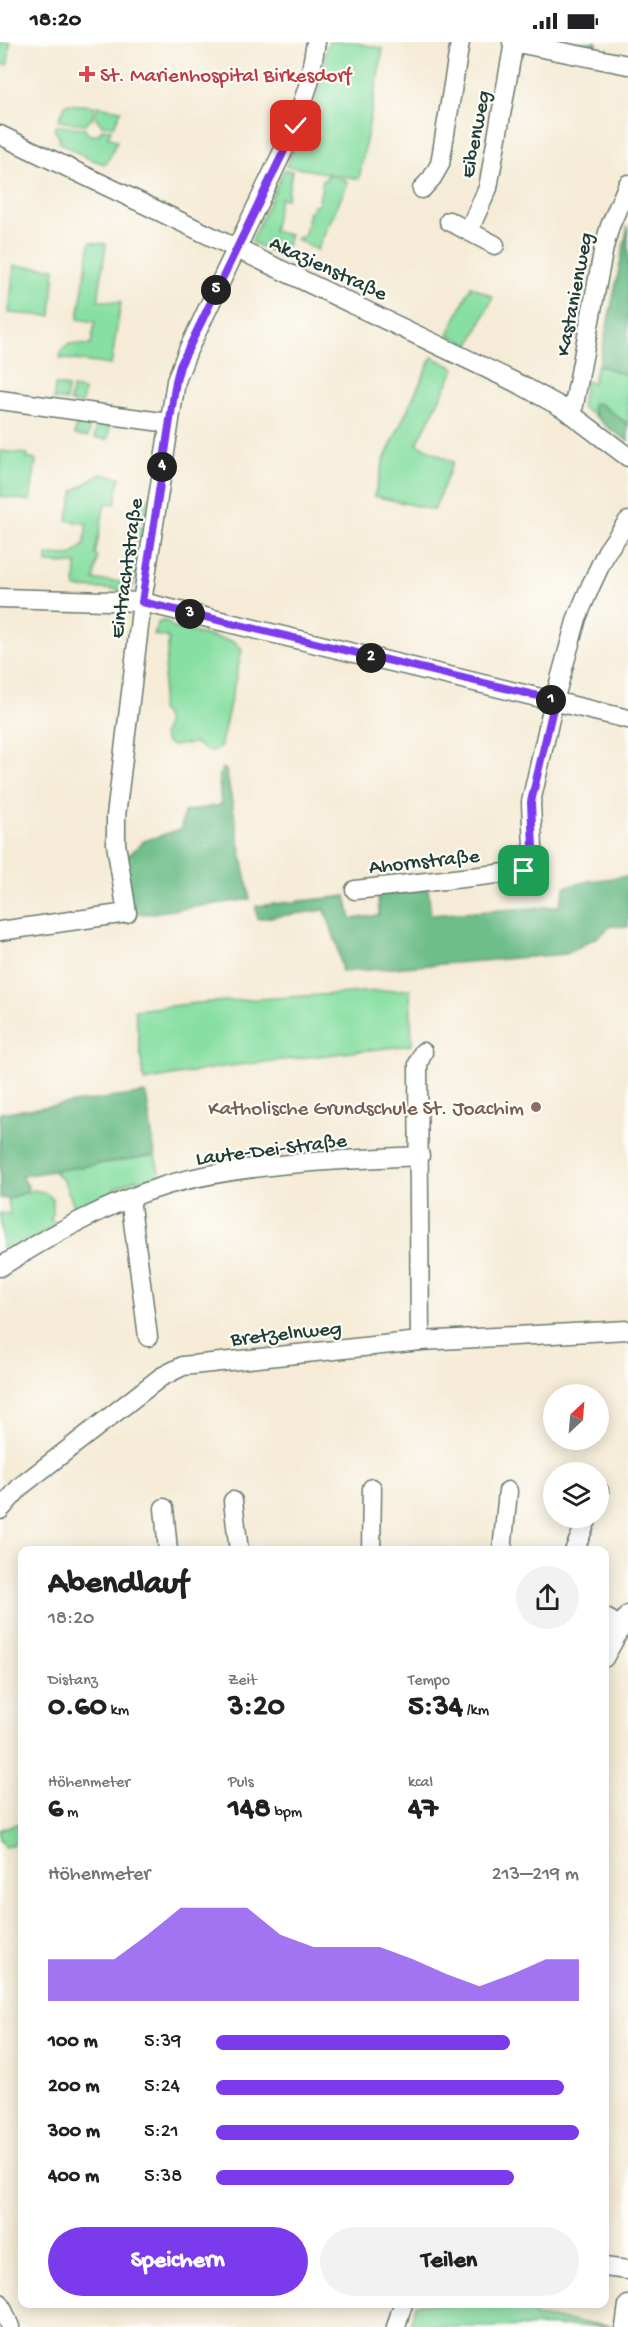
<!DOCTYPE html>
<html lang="de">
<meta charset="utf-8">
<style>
:root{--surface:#fff;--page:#f2f2f2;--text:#202124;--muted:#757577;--accent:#7c3aed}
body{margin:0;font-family:"Gochi Hand",sans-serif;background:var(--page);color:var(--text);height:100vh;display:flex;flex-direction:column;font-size:22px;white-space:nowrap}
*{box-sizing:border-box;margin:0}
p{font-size:20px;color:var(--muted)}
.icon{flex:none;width:33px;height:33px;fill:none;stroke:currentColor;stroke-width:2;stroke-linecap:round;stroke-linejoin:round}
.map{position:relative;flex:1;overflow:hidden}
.sheet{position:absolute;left:18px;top:1504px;width:591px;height:762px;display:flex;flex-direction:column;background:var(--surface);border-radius:12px;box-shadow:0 3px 15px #0003}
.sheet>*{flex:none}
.needle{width:39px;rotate:26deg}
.fabs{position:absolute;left:543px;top:1342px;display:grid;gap:12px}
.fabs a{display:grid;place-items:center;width:66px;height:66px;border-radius:50%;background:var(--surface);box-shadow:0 3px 15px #0003;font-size:30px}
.pin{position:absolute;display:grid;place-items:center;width:51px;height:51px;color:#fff;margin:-26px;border-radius:12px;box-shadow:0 3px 9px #0006}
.km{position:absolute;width:30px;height:30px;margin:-15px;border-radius:50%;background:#222;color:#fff;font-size:16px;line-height:30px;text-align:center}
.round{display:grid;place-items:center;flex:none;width:63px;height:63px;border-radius:32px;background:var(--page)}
.head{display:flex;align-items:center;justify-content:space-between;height:102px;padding:0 30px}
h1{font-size:33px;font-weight:700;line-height:45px}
.stats{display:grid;grid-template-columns:repeat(3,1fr);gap:9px;height:102px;padding:6px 30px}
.stats div{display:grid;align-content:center}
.stats b{font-size:30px;font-weight:700}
.stats small{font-size:16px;font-weight:400}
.stats p{font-size:16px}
.chart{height:168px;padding:12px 30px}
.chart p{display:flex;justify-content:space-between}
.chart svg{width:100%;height:108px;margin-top:6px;fill:var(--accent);opacity:.7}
.button{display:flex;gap:12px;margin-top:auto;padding:12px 30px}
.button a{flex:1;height:69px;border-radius:36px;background:var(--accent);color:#fff;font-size:24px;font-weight:700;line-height:69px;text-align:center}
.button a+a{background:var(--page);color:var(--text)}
ul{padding:0 30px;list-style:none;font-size:20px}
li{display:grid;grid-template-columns:96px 72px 1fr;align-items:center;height:45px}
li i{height:15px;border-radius:8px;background:var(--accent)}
.status{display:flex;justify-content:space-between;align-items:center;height:42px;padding:0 30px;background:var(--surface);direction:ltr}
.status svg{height:16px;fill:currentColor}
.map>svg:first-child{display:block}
</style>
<div class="status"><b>18:20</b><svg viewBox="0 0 49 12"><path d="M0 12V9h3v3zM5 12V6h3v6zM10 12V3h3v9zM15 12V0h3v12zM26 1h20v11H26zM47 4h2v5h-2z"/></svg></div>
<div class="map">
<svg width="628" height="2285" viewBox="0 0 628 2285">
<rect width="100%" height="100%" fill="#fdfcf7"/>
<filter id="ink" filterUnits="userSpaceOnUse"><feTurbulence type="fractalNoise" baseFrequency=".0167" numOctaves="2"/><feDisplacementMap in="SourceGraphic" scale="12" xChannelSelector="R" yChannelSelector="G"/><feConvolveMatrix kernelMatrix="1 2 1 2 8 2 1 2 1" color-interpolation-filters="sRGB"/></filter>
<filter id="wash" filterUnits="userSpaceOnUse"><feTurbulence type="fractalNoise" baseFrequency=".008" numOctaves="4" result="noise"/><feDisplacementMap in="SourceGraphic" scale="24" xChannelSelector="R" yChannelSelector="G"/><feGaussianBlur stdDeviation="1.35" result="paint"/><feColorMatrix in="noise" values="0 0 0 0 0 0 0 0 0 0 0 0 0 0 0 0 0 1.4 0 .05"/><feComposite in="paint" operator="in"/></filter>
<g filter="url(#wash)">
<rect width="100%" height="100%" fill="#f5ebd6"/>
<g fill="#88dfa3" stroke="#548e6c" stroke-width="1.5">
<path d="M 0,0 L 10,0 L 8,22 L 6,23 L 0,21 Z"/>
<path d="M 328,0 L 353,0 L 383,7 L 359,137 L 286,124 L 316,59 Z"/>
<path d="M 66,62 L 94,64 L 93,76 L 85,82 L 58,79 Z"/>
<path d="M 97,64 L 121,68 L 114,84 L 102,83 L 96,76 Z"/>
<path d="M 56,84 L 84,86 L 87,91 L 92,94 L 99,92 L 102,87 L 111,88 L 108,95 L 117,99 L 107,121 L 104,122 L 85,115 L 59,100 L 59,94 L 54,88 Z"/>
<path d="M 284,128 L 292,129 L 287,157 L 280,156 L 273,189 L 290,193 L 283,215 L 251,200 Z"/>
<path d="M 327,133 L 345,137 L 345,139 L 348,141 L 317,208 L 296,197 L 305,193 L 309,169 L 312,168 L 313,163 L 318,164 L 323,138 L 326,138 Z"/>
<path d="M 90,200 L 106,202 L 98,259 L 121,260 L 111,323 L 60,316 L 62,308 L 69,302 L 91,303 L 95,280 L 78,277 Z"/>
<path d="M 14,224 L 55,226 L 51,274 L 9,271 Z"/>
<path d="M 471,244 L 493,255 L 470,303 L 448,293 Z"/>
<path d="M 432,315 L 455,326 L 417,402 L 453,420 L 434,468 L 374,454 L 384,418 Z"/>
<path d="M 597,323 L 628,333 L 628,382 L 600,362 L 592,366 L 596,375 L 581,365 L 585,339 L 593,341 Z"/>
<path d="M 55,343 L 68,345 L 66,359 L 54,357 Z"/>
<path d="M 72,346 L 84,348 L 82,362 L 70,360 Z"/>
<path d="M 76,380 L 90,382 L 88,395 L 75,393 Z"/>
<path d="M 96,383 L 110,384 L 108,397 L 95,396 Z"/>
<path d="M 0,409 L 28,412 L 27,416 L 36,418 L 30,459 L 0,454 Z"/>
<path d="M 101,432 L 120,435 L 115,462 L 105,461 L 95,513 L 98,514 L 94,538 L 124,540 L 125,529 L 137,530 L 131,548 L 75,546 L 76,522 L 47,521 L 47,513 L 71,514 L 84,503 L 87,482 L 67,478 L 74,449 Z"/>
<path d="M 141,456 L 148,457 L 145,479 L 132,477 L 133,467 L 139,468 Z"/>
<path d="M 131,484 L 144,486 L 142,500 L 129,498 Z"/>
<path d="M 128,504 L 141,506 L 139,523 L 126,521 Z"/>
<path d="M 162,579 L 166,579 L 174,586 L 235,600 L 242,608 L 220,706 L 209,710 L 195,701 L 172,704 L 166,700 L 163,694 C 166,681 170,679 160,668 L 169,597 L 167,595 L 154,593 L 158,581 Z"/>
<path d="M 410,947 L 412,1003 L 221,1025 L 144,1039 L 135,968 L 198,961 Z"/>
<path d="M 155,1113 L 160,1134 L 138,1141 L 137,1137 L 114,1146 L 114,1150 L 76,1169 L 64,1139 L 53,1129 Z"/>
<path d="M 33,1148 L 44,1150 L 53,1157 L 53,1172 L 50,1177 L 55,1180 L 56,1184 L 3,1214 L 0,1171 L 10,1172 L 8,1157 Z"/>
<path d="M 22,1780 L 22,1799 L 6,1805 L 0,1797 L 0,1788 Z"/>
<path d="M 416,2262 L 535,2262 L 534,2275 L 615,2284 L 410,2285 Z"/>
</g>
<g fill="#6ebe89" stroke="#467e5e" stroke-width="1.5">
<path d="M 544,0 L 597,0 L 595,12 Z"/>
<path d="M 628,184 L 628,334 L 599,323 Z"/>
<path d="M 593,361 L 600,362 L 628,382 L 628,399 C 616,390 590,378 593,361 Z"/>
<path d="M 222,726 L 226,728 L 250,857 L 145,872 L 127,870 L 118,823 L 144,799 L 181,787 L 184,770 L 221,763 L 219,736 Z"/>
<path d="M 628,834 L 628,885 L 611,884 L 599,894 L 566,912 L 342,930 L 337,903 L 325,868 L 257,877 L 256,864 L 346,854 L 351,877 L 379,873 L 378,852 L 428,847 L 431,873 L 559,864 L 565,845 L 589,839 Z"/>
<path d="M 146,1051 L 155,1113 L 21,1134 L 28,1144 L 27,1149 L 8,1157 L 0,1156 L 0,1071 Z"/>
</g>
</g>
<g filter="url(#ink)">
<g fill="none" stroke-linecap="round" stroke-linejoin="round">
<g stroke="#6a7a6d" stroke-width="21">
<g id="minor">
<path d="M 512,0 L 628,23"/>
<path d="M 0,93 L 521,343 L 563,366 L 628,415"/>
<path d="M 422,147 L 432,136 L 440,122 L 460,0"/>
<path d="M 449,179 L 495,203"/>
<path d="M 469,188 L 488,146 L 514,0"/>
<path d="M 0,358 L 169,381"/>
<path d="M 572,373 L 604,205 L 610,184 L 628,142"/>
<path d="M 0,556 L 142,560 L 628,677"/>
<path d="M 355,848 L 534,828 L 531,760 L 554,659 L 577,576 L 591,543 L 607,509 L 628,479"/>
<path d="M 0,889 L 127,871 L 116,802 L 116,774 L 142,560 L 176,339 L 188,308 L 295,84 L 309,41 L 316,0"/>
<path d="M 130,1156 L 148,1295"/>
<path d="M 0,1225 C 53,1192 107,1161 167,1143 C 243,1121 341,1118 420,1114"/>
<path d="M 420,1299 L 418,1022 L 423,1010"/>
<path d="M 598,1451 L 599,1449"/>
<path d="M 233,1459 L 239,1509"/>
<path d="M 164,1466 L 168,1509"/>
<path d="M 0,1468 L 21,1444 L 161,1335 L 183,1324 L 420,1299 L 628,1288"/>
<path d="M 371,1509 L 372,1446"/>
<path d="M 502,1509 L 508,1449"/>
<path d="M 574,1509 L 588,1476"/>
<path d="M 604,1575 L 622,1585"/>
<path d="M 604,1616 L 628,1573"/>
<path d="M 604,2225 L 628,2228"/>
<path d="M 0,2261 L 10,2285"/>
<path d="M 396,2285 L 403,2262"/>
<path d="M 625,2285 L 628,2263"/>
</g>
</g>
<use href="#minor" stroke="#fff" stroke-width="18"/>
</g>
</g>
<g fill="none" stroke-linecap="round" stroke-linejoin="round" filter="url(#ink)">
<g stroke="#fff" stroke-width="12">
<path id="route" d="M 296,84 L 180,324 L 176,339 L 142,560 L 555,658 L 531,760 L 534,828 L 524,829"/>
</g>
<use href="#route" stroke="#7c3aed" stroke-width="8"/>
</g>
<path fill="#e0444e" stroke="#fdfcf7" stroke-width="2" d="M84 23h6v6h6v6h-6v6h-6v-6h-6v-6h6z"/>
<circle fill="#8d6e63" stroke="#fdfcf7" stroke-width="2" cx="536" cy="1065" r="6"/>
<g text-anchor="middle" stroke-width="4.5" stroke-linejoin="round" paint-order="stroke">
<g font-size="21" fill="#be3a42" stroke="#fdfcf7" text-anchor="start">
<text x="100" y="39">St. Marienhospital Birkesdorf</text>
</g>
<g font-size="21" fill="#1f3d34" stroke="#fdfcf7">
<text transform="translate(474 92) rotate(-79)" y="7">Eibenweg</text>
<text transform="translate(329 225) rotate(25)" y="7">Akazienstraße</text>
<text transform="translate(573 252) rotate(-79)" y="7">Kastanienweg</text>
<text transform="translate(125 526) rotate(-82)" y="7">Eintrachtstraße</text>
<text transform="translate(424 818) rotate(-6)" y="7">Ahornstraße</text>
<text transform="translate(271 1106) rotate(-7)" y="7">Laute-Dei-Straße</text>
<text transform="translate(286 1290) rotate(-6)" y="7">Bretzelnweg</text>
</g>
<g font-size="21" fill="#785e54" stroke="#fdfcf7" text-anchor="end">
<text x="524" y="1072">Katholische Grundschule St. Joachim</text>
</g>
</g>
</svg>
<div class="fabs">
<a><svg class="needle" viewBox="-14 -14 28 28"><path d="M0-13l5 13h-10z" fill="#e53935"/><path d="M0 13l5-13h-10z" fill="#757577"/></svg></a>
<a><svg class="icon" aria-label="layers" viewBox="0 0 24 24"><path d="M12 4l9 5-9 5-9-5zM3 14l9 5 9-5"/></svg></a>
</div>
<div class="pin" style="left:524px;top:829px;background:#1e9e55"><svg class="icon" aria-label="arrive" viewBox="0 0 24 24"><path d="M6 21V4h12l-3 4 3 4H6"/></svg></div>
<div class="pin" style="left:296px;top:84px;background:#d93025"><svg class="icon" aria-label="check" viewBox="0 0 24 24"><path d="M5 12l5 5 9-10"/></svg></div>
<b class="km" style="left:551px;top:658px">1</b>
<b class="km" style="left:371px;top:616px">2</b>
<b class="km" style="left:190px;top:572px">3</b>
<b class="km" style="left:162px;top:425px">4</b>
<b class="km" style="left:216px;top:248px">5</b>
<section class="sheet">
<div class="head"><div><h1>Abendlauf</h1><p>18:20</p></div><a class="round"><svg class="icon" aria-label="share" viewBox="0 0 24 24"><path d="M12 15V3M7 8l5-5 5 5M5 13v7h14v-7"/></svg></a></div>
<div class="stats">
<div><p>Distanz</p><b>0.60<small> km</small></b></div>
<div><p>Zeit</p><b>3:20</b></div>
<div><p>Tempo</p><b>5:34<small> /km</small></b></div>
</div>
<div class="stats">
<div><p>Höhenmeter</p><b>6<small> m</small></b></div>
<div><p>Puls</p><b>148<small> bpm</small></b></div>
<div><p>kcal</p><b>47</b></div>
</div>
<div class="chart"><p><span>Höhenmeter</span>213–219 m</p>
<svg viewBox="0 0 160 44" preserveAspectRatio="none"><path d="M0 44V27L10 27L20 27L30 17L40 6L50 6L60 6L70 17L80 22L90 22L100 22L110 27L120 33L130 38L140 33L150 27L160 27V44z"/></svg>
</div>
<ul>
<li><b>100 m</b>5:39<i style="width:81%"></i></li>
<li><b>200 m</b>5:24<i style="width:96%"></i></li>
<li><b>300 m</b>5:21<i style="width:100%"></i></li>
<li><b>400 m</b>5:38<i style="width:82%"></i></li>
</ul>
<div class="button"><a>Speichern</a><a>Teilen</a></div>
</section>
</div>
